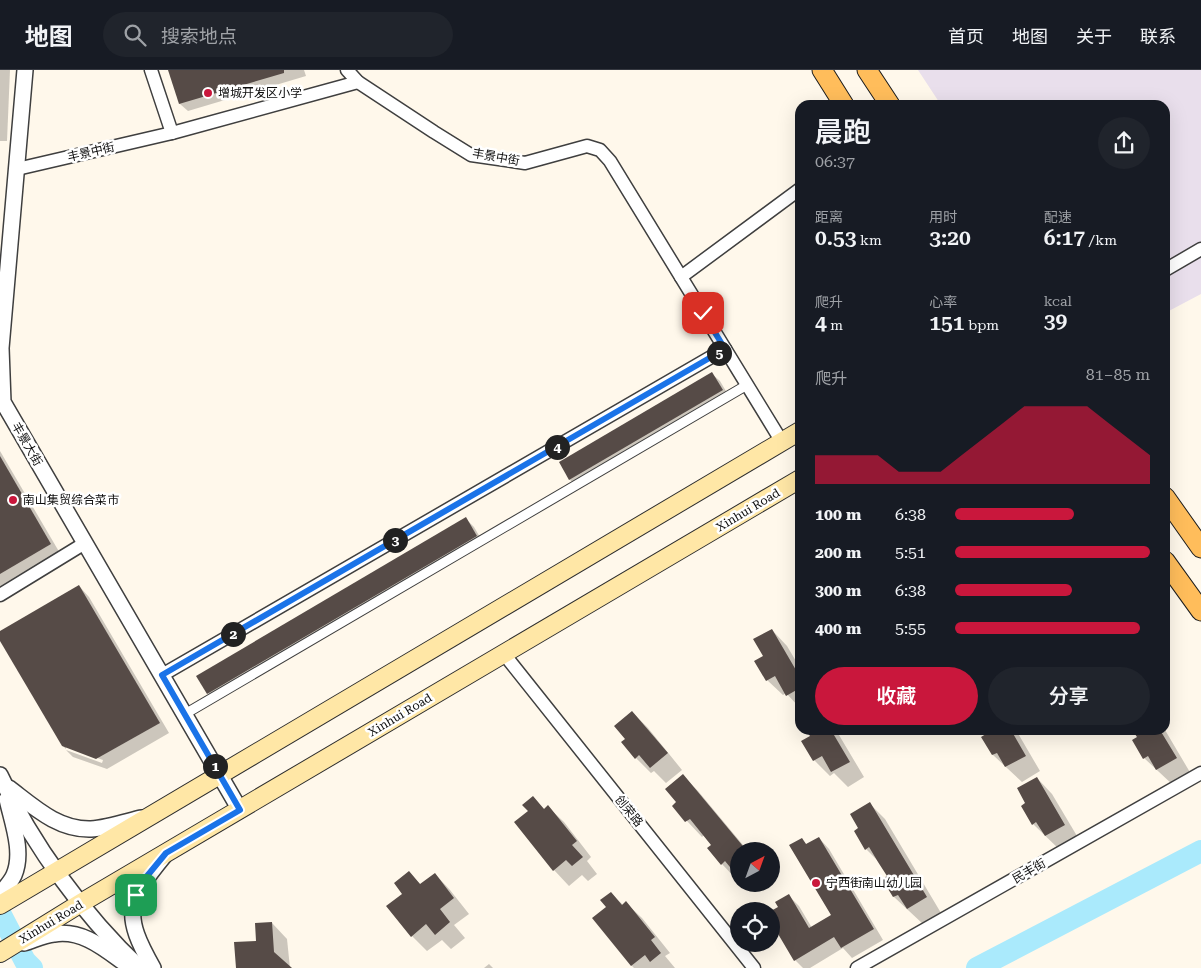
<!DOCTYPE html>
<html lang="zh">
<meta charset="utf-8">
<style>
:root{--surface:#171b24;--page:#20242c;--text:#f1f3f6;--muted:#9ea1a6;--line:#363941;--accent:#c9173c}
body{margin:0;font-family:"Roboto Serif","Noto Sans SC",serif;background:var(--page);color:var(--text);height:100vh;display:flex;flex-direction:column;font-size:19px;white-space:nowrap}
*{box-sizing:border-box;margin:0}
p{font-size:16px;color:var(--muted)}
.icon{flex:none;width:28px;height:28px;fill:none;stroke:currentColor;stroke-width:2;stroke-linecap:round;stroke-linejoin:round}
.map{position:relative;flex:1;overflow:hidden}
.details{position:absolute;left:795px;top:30px;width:375px;height:635px;display:flex;flex-direction:column;background:var(--surface);border-radius:15px;box-shadow:0 5px 20px #0002}
.details>*{flex:none}
.needle{width:32px;rotate:41deg}
.tools{position:absolute;left:730px;top:772px;display:grid;gap:10px}
.tools a{display:grid;place-items:center;width:50px;height:50px;border-radius:50%;background:var(--surface);box-shadow:0 5px 20px #0002;font-size:25px}
.pin{position:absolute;display:grid;place-items:center;width:42px;height:42px;color:#fff;margin:-21px;border-radius:10px;box-shadow:0 2px 8px #0006}
.km{position:absolute;width:25px;height:25px;margin:-12px;border-radius:50%;background:#222;color:#fff;font-size:14px;line-height:25px;text-align:center}
.round{display:grid;place-items:center;flex:none;width:52px;height:52px;border-radius:26px;background:var(--page)}
.head{display:flex;align-items:center;justify-content:space-between;height:85px;padding:0 20px}
h1{font-size:28px;font-weight:600;line-height:38px}
.metrics{display:grid;grid-template-columns:repeat(3,1fr);gap:8px;height:85px;padding:5px 20px}
.metrics div{display:grid;align-content:center}
.metrics b{font-size:21px;font-weight:600}
.metrics small{font-size:14px;font-weight:400}
.metrics p{font-size:14px}
.chart{height:140px;padding:10px 20px}
.chart p{display:flex;justify-content:space-between}
.chart svg{width:100%;height:90px;margin-top:5px;fill:var(--accent);opacity:.7}
.button{display:flex;gap:10px;margin-top:auto;padding:10px 20px}
.button a{flex:1;height:58px;border-radius:30px;background:var(--accent);color:#fff;font-size:20px;font-weight:600;line-height:58px;text-align:center}
.button a+a{background:var(--page);color:var(--text)}
ul{padding:0 20px;list-style:none;font-size:16px}
li{display:grid;grid-template-columns:80px 60px 1fr;align-items:center;height:38px}
li i{height:12px;border-radius:6px;background:var(--accent)}
header{display:flex;align-items:center;gap:30px;box-sizing:border-box;height:70px;padding:0 25px;background:var(--surface);border-bottom:1px solid var(--line)}
header strong{font-size:24px}
nav{display:flex;gap:28px;margin-inline-start:auto;font-size:18px}
.search{width:350px;height:45px;background:var(--page);display:flex;align-items:center;gap:12px;box-sizing:border-box;padding:0 18px;border-radius:28px;color:var(--muted);font-size:19px}
.map>svg:first-child{display:block}
</style>
<header>
<strong>地图</strong>
<div class="search"><svg class="icon" aria-label="search" viewBox="0 0 24 24"><circle cx="10" cy="10" r="6"/><path d="M15 15l6 6"/></svg>搜索地点</div>
<nav><a>首页</a><a>地图</a><a>关于</a><a>联系</a></nav>
</header>
<div class="map">
<svg width="1201" height="898" viewBox="0 0 1201 898">
<rect width="100%" height="100%" fill="#fff8eb"/>
<path fill="#e9dfec" d="M 918,0 L 1201,0 L 1201,224 L 1165,243 L 1165,35 L 941,35 Z"/>
<g fill="#0003">
<path d="M 0,0 L 10,0 L 7,71 L 0,71 Z"/>
<path d="M 169,0 L 304,0 L 306,6 L 188,41 L 180,34 Z"/>
<path d="M 712,304 L 720,311 L 730,328 L 578,417 L 570,410 L 560,393 Z"/>
<path d="M 0,381 L 61,485 L 0,520 Z"/>
<path d="M 466,449 L 474,457 L 484,474 L 215,631 L 208,623 Z"/>
<path d="M 79,516 L 89,527 L 169,663 L 107,699 L 73,687 L 66,680 L 102,693 L 103,690 L 66,677 L 66,679 L 63,676 L 0,569 L 0,562 Z"/>
<path d="M 772,560 L 787,576 L 800,598 L 800,638 L 786,623 L 783,625 L 767,610 Z"/>
<path d="M 632,642 L 648,658 L 682,700 L 666,713 L 654,701 L 651,703 L 636,688 L 627,669 Z"/>
<path d="M 808,660 L 836,660 L 864,707 L 848,717 L 834,703 L 830,706 L 814,690 L 803,671 L 812,666 Z"/>
<path d="M 985,660 L 1016,660 L 1040,701 L 1022,712 L 993,685 L 983,667 L 987,664 Z"/>
<path d="M 1133,660 L 1165,660 L 1191,704 L 1173,715 L 1144,688 L 1138,668 Z"/>
<path d="M 683,706 L 698,721 L 748,781 L 739,781 L 739,808 L 737,810 L 722,794 L 713,775 L 704,765 L 702,767 L 673,736 L 678,732 Z"/>
<path d="M 1037,708 L 1052,724 L 1080,771 L 1061,781 L 1033,754 L 1027,733 Z"/>
<path d="M 533,728 L 545,740 L 548,737 L 564,752 L 591,787 L 587,791 L 597,804 L 588,811 L 582,805 L 569,816 L 554,800 L 529,741 Z"/>
<path d="M 870,734 L 885,749 L 941,843 L 923,854 L 894,827 L 884,809 L 888,806 L 882,795 L 866,779 Z"/>
<path d="M 819,768 L 829,779 L 883,870 L 852,888 L 843,878 L 810,898 L 803,898 L 795,890 L 780,838 L 788,825 L 799,836 L 812,858 L 832,845 L 802,770 L 807,775 Z"/>
<path d="M 409,803 L 421,815 L 435,804 L 450,820 L 469,844 L 454,855 L 465,868 L 451,879 L 442,870 L 427,881 L 412,866 L 404,824 Z"/>
<path d="M 747,814 L 758,814 L 752,819 Z"/>
<path d="M 611,823 L 623,835 L 626,833 L 642,848 L 670,883 L 665,886 L 675,898 L 634,898 L 632,896 L 594,848 L 608,837 Z"/>
<path d="M 272,853 L 287,869 L 290,898 L 237,898 Z"/>
<path d="M 489,894 L 493,898 L 484,898 Z"/>
</g>
<g fill="none" stroke-linecap="round" stroke-linejoin="round">
<g stroke="#aaeafc" stroke-width="22">
<path d="M 0,843 L 25,891 L 32,898"/>
<path d="M 977,898 L 1201,781"/>
</g>
</g>
<g fill="#564b47">
<path d="M 168,0 L 284,0 L 284,3 L 179,34 Z"/>
<path d="M 712,302 L 723,320 L 569,410 L 559,392 Z"/>
<path d="M 0,386 L 51,474 L 0,504 Z"/>
<path d="M 466,447 L 477,466 L 207,624 L 196,606 Z"/>
<path d="M 79,515 L 160,653 L 96,689 L 62,676 L 0,571 L 0,561 Z"/>
<path d="M 772,559 L 800,607 L 800,618 L 786,626 L 775,606 L 766,611 L 754,591 L 763,586 L 753,569 Z"/>
<path d="M 632,641 L 668,683 L 650,698 L 639,685 L 635,689 L 621,672 L 625,669 L 614,656 Z"/>
<path d="M 806,660 L 831,660 L 850,692 L 831,702 L 822,686 L 813,691 L 801,671 L 810,666 Z"/>
<path d="M 983,660 L 1011,660 L 1026,686 L 1005,697 L 997,683 L 992,685 L 981,667 L 986,664 Z"/>
<path d="M 1132,660 L 1160,660 L 1177,688 L 1156,700 L 1148,686 L 1143,689 L 1132,670 L 1137,667 Z"/>
<path d="M 683,704 L 747,781 L 739,781 L 739,808 L 725,791 L 721,795 L 707,778 L 711,775 L 690,749 L 685,752 L 672,736 L 676,732 L 665,719 Z"/>
<path d="M 1037,707 L 1065,755 L 1045,766 L 1036,752 L 1032,755 L 1021,736 L 1025,733 L 1017,718 Z"/>
<path d="M 533,726 L 544,739 L 548,735 L 577,771 L 572,775 L 583,787 L 572,796 L 566,790 L 553,801 L 514,752 L 528,741 L 522,735 Z"/>
<path d="M 870,732 L 927,827 L 907,839 L 898,825 L 893,827 L 882,809 L 887,806 L 878,792 L 869,777 L 865,780 L 854,761 L 858,758 L 850,744 Z"/>
<path d="M 819,767 L 874,859 L 841,878 L 834,867 L 794,891 L 771,852 L 771,841 L 778,837 L 775,832 L 789,824 L 809,858 L 831,845 L 789,775 L 802,768 L 806,774 Z"/>
<path d="M 409,801 L 420,814 L 435,803 L 454,828 L 440,839 L 450,852 L 435,865 L 426,854 L 411,867 L 386,836 L 402,824 L 394,813 Z"/>
<path d="M 611,822 L 622,835 L 626,831 L 655,867 L 651,870 L 661,883 L 650,892 L 645,885 L 631,896 L 592,848 L 606,837 L 600,830 Z"/>
<path d="M 272,852 L 274,882 L 292,898 L 236,898 L 234,872 L 256,871 L 255,853 Z"/>
</g>
<g fill="none" stroke-linecap="round" stroke-linejoin="round">
<g stroke="#3f3f3f" stroke-width="11">
<path id="pedestrian" d="M 185,644 L 747,315"/>
</g>
<g stroke="#3f3f3f" stroke-width="15">
<g id="minor">
<path d="M 151,0 L 172,63"/>
<path d="M 347,0 L 358,12 L 434,62 L 471,85 L 525,93 L 587,76 L 600,80 L 610,91 L 782,372"/>
<path d="M 17,99 L 172,63 L 358,12"/>
<path d="M 1165,200 L 1201,179"/>
<path d="M 681,207 L 800,119"/>
<path d="M 0,525 L 85,473"/>
<path d="M 504,584 L 754,898"/>
<path d="M 162,605 L 725,279"/>
<path d="M 857,898 L 1201,703"/>
</g>
</g>
<g stroke="#3f3f3f" stroke-width="18">
<g id="tertiary">
<path d="M 25,0 L 1,278 L 3,332 L 240,740"/>
<path d="M 0,705 C 31,773 85,847 140,898"/>
<path d="M 9,718 C 34,737 58,760 91,759 C 107,758 125,752 141,748"/>
<path d="M 0,824 C 5,818 11,812 14,805 C 24,782 12,752 7,729"/>
<path d="M 24,873 C 34,870 44,865 54,864 C 84,859 107,881 130,897"/>
<path d="M 153,898 C 123,845 126,832 164,786"/>
</g>
</g>
<g stroke="#2e2e2e" stroke-width="20">
<g id="secondary">
<path d="M 0,835 L 800,361"/>
<path d="M 0,883 L 81,833 L 800,409"/>
</g>
</g>
<g stroke="#1d1d1d" stroke-width="21">
<g id="primary">
<path d="M 822,0 L 844,35"/>
<path d="M 867,0 L 890,35"/>
<path d="M 1165,427 L 1201,478"/>
<path d="M 1165,491 L 1201,541"/>
</g>
</g>
<use href="#pedestrian" stroke="#fff" stroke-width="9"/>
<use href="#minor" stroke="#fff" stroke-width="12"/>
<use href="#tertiary" stroke="#fff" stroke-width="15"/>
<use href="#secondary" stroke="#ffe7a6" stroke-width="18"/>
<use href="#primary" stroke="#ffbd5b" stroke-width="19"/>
</g>
<g fill="none" stroke-linecap="round" stroke-linejoin="round">
<g stroke="#fff" stroke-width="10">
<path id="route" d="M 136,825 L 143,811 L 166,783 L 240,740 L 162,605 L 725,279 L 703,243"/>
</g>
<use href="#route" stroke="#1a73e8" stroke-width="6"/>
</g>
<g fill="#c9173c" stroke="#fff" stroke-width="2">
<circle cx="208" cy="23" r="5"/>
<circle cx="13" cy="430" r="5"/>
<circle cx="816" cy="813" r="5"/>
</g>
<g text-anchor="middle" stroke-width="5" stroke-linejoin="round" paint-order="stroke">
<g font-size="12" fill="#0c0c0c" stroke="#fff" text-anchor="start">
<text x="218" y="27">增城开发区小学</text>
<text x="23" y="434">南山集贸综合菜市</text>
<text x="826" y="817">宁西街南山幼儿园</text>
</g>
<g font-size="12" fill="#0c0c0c" stroke="#fff">
<text transform="translate(91 82) rotate(-13)" y="4">丰景中街</text>
<text transform="translate(496 87) rotate(10)" y="4">丰景中街</text>
<text transform="translate(27 374) rotate(60)" y="4">丰景大街</text>
<text transform="translate(748 440) rotate(-31)" y="4">Xinhui Road</text>
<text transform="translate(400 645) rotate(-31)" y="4">Xinhui Road</text>
<text transform="translate(629 741) rotate(51)" y="4">创荣路</text>
<text transform="translate(1029 801) rotate(-30)" y="4">民丰街</text>
<text transform="translate(51 852) rotate(-31)" y="4">Xinhui Road</text>
</g>
</g>
</svg>
<div class="tools">
<a><svg class="needle" viewBox="-14 -14 28 28"><path d="M0-13l5 13h-10z" fill="#e53935"/><path d="M0 13l5-13h-10z" fill="#9ea1a6"/></svg></a>
<a><svg class="icon" aria-label="locate" viewBox="0 0 24 24"><circle cx="12" cy="12" r="6"/><path d="M12 2v4M12 18v4M2 12h4M18 12h4"/></svg></a>
</div>
<div class="pin" style="left:136px;top:825px;background:#1e9e55"><svg class="icon" aria-label="arrive" viewBox="0 0 24 24"><path d="M6 21V4h12l-3 4 3 4H6"/></svg></div>
<div class="pin" style="left:703px;top:243px;background:#d93025"><svg class="icon" aria-label="check" viewBox="0 0 24 24"><path d="M5 12l5 5 9-10"/></svg></div>
<b class="km" style="left:215px;top:696px">1</b>
<b class="km" style="left:233px;top:564px">2</b>
<b class="km" style="left:395px;top:470px">3</b>
<b class="km" style="left:557px;top:377px">4</b>
<b class="km" style="left:719px;top:283px">5</b>
<section class="details">
<div class="head"><div><h1>晨跑</h1><p>06:37</p></div><a class="round"><svg class="icon" aria-label="share" viewBox="0 0 24 24"><path d="M12 15V3M7 8l5-5 5 5M5 13v7h14v-7"/></svg></a></div>
<div class="metrics">
<div><p>距离</p><b>0.53<small> km</small></b></div>
<div><p>用时</p><b>3:20</b></div>
<div><p>配速</p><b>6:17<small> /km</small></b></div>
</div>
<div class="metrics">
<div><p>爬升</p><b>4<small> m</small></b></div>
<div><p>心率</p><b>151<small> bpm</small></b></div>
<div><p>kcal</p><b>39</b></div>
</div>
<div class="chart"><p><span>爬升</span>81–85 m</p>
<svg viewBox="0 0 160 44" preserveAspectRatio="none"><path d="M0 44V30L10 30L20 30L30 30L40 38L50 38L60 38L70 30L80 22L90 14L100 6L110 6L120 6L130 6L140 14L150 22L160 30V44z"/></svg>
</div>
<ul>
<li><b>100 m</b>6:38<i style="width:61%"></i></li>
<li><b>200 m</b>5:51<i style="width:100%"></i></li>
<li><b>300 m</b>6:38<i style="width:60%"></i></li>
<li><b>400 m</b>5:55<i style="width:95%"></i></li>
</ul>
<div class="button"><a>收藏</a><a>分享</a></div>
</section>
</div>
